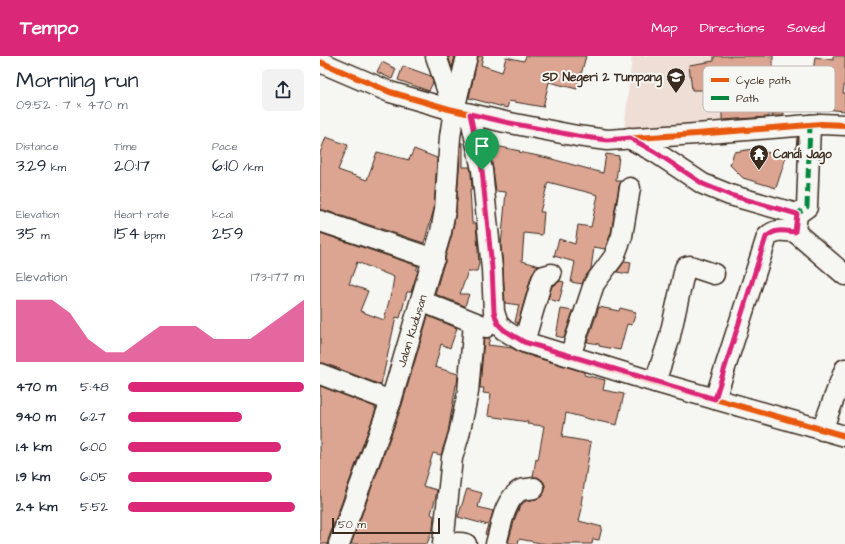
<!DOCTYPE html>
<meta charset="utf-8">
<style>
:root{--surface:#fff;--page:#f2f2f3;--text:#1f2937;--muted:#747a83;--accent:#db2777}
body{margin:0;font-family:"Architects Daughter",sans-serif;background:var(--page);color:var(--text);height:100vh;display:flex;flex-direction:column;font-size:15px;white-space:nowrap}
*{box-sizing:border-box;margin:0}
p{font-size:13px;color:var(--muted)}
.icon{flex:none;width:22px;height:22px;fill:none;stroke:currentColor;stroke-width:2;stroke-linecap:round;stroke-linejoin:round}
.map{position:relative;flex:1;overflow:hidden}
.side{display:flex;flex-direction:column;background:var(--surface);width:320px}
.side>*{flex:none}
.scale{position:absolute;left:12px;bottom:10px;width:108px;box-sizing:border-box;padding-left:4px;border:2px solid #3b2a1e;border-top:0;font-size:11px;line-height:14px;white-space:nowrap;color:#3b2a1e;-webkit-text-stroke:3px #f6f6f2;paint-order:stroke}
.pin{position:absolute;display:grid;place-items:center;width:34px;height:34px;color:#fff;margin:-41px -17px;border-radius:50% 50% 50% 0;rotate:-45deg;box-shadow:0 0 4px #0007}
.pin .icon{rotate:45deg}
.round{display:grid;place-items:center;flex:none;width:42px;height:42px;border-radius:6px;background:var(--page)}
.head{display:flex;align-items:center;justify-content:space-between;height:68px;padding:0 16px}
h1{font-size:22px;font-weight:600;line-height:30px}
.metrics{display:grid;grid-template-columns:repeat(3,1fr);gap:6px;height:68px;padding:4px 16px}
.metrics div{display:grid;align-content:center}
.metrics b{font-size:17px;font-weight:600}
.metrics small{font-size:11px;font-weight:400}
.metrics p{font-size:11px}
.chart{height:112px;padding:8px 16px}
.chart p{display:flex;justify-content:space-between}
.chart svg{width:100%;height:72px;margin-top:4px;fill:var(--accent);opacity:.7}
ul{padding:0 16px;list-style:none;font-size:13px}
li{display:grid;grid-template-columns:64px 48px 1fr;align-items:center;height:30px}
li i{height:10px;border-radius:5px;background:var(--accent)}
header{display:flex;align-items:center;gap:24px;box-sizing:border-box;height:56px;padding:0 20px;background:var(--accent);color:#fff}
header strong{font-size:19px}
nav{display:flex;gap:22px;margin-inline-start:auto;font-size:14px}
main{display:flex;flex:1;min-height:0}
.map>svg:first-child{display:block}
</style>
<header>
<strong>Tempo</strong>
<nav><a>Map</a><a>Directions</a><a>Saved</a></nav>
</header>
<main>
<section class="side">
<div class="head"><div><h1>Morning run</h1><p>09:52 · 7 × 470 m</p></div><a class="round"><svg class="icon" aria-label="share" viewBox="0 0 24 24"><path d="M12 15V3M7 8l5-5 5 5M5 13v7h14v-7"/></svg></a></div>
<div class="metrics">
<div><p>Distance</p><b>3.29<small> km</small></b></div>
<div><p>Time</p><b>20:17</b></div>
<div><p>Pace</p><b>6:10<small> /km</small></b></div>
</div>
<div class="metrics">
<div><p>Elevation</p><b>35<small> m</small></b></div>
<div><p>Heart rate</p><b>154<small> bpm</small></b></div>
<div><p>kcal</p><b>259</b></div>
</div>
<div class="chart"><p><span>Elevation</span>173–177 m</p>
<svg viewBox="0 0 160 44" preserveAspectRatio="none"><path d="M0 44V6L10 6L20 6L30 14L40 30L50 38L60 38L70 30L80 22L90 22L100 22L110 30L120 30L130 30L140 22L150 14L160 6V44z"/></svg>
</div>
<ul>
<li><b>470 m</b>5:48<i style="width:100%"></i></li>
<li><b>940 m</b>6:27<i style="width:65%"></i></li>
<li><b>1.4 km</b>6:00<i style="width:87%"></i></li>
<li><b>1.9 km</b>6:05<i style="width:82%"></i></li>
<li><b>2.4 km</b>5:52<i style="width:95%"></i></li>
</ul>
</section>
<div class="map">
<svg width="525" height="488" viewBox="0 0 525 488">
<rect width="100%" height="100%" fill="#f6f6f2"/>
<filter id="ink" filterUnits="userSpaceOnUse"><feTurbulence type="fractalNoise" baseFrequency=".025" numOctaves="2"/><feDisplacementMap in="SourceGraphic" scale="8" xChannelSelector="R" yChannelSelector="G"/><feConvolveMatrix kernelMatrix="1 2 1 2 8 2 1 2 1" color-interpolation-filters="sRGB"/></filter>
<g filter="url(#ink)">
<path fill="#eeded5" d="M 312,0 L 423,0 L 428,69 L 304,76 Z"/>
<g fill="#dba592" stroke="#3b2a1e" fill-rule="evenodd">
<path d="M 128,0 L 135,0 L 132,12 Z"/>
<path d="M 158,0 L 163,0 L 161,9 L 182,16 L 186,1 L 204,5 L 206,0 L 266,0 L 257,33 L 229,26 L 223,51 L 189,45 L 187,52 L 149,42 Z"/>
<path d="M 394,0 L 453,0 L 453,34 L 372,34 L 369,9 L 394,5 Z"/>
<path d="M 513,0 L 525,0 L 525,25 L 523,37 L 525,37 L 525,55 L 504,53 L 507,24 L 492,23 L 495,1 L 513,4 Z"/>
<path d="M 62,6 L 76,13 L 72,23 L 57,16 Z"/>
<path d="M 83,10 L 111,20 L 113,26 L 109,35 L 78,24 Z"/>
<path d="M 402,54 L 449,55 L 449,61 L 402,64 Z"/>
<rect x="452" y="57" width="12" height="3"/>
<path d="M 6,81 L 28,89 L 18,114 L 47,124 L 57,96 L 89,104 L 94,93 L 117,102 L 114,153 L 104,187 L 4,154 L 0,154 L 0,97 Z"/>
<path d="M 478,81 L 477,100 L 475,100 L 477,82 Z"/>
<path d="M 141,87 L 143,87 L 143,111 L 150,111 L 151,116 L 152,133 L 150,133 L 152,167 L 156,167 L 159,208 L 157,215 L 148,215 L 140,238 L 149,238 L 145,250 L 115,238 L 123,210 L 125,206 L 125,202 L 132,178 L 136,156 Z"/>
<path d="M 171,89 L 200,95 L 199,96 L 228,102 L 283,117 L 286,98 L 299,100 L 296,125 L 301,125 L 299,130 L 291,177 L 285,193 L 274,191 L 271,213 L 265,221 L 262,228 L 251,226 L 255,206 L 234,200 L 239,183 L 255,188 L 258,169 L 271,171 L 278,139 L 228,126 L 220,156 L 224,156 L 222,179 L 204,177 L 202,205 L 220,210 L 216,211 L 211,221 L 198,267 L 195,266 L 199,249 L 185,247 L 183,212 L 181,190 L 186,136 L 176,135 L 173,113 L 170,97 Z"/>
<path d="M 433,93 L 466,101 L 456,132 L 423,122 L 410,109 L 414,96 Z"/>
<path d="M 0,177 L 98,210 L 96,214 L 98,215 L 91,236 L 87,236 L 80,262 L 76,261 L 61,329 L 4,307 L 0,307 ZM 37,206 L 74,221 L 72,234 L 64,264 L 40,255 L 48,235 L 29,228 Z"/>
<path d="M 305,205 L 311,206 L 309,218 L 297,216 Z"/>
<path d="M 240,225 L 244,226 L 239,246 L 228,243 L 232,230 L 239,226 Z"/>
<path d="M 279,251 L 299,255 L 300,252 L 316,256 L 312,269 L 307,268 L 300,294 L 279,290 L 279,288 L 267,286 Z"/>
<path d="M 241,253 L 253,255 L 244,282 L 236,280 Z"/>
<path d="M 108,260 L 137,272 L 130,292 L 121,288 L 115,311 L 138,318 L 137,329 L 136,329 L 128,376 L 121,399 L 113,397 L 103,430 L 117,434 L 116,440 L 111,458 L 114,460 L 113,472 L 107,488 L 31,488 L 82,349 Z"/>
<path d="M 164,282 L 170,282 L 168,289 L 192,292 L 201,297 L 264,316 L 264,319 L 285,324 L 283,334 L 304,338 L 297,369 L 273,364 L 246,357 L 242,381 L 271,386 L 261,448 L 263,448 L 259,465 L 282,471 L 279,484 L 273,483 L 272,488 L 226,488 L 199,483 L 198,488 L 188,487 L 195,462 L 200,450 L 206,445 L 216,443 L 221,441 L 225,435 L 225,429 L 223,425 L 218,421 L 213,421 L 216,403 L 218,404 L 224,370 L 207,368 L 208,366 L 168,360 L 171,338 L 163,337 L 164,332 L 160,332 Z"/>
<path d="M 0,330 L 55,351 L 55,353 L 56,353 L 8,484 L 8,488 L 0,488 Z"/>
<path d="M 147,433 L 162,437 L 158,451 L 173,455 L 167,479 L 165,478 L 168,469 L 138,461 Z"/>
</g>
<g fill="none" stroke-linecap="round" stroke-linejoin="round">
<g stroke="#3b2a1e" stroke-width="23">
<g id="minor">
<path d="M 116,0 L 134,54"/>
<path d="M 0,6 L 70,36 L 129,53 L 185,66 L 257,80 L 287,84 L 376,78 L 477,70 L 501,68 L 525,69"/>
<path d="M 150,58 L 162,114 L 172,213 L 174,256 L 178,268 L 184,274 L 204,286 L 328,324 L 525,380"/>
<path d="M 309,82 L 335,96 L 383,128 L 410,139 L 477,158 L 487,151 L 490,69"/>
<path d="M 0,165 L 114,203"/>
<path d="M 475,176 L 525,219"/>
<path d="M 101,245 L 166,271"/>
<path d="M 204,286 L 222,224 L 224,220 L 231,218"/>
<path d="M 250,300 L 274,228 L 294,201 L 302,180 L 310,132"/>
<path d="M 0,318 L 71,345"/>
<path d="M 335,326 L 349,284 L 365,212 L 366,211 L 370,210 L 394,218"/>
<path d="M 395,343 L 447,181 C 456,172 464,175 475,176 L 477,158"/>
<path d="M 502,374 L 525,313"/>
<path d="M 19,488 L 71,345 L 121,176 L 125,154 L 130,81 L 134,54 L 147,0"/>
<path d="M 123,488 L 132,402 L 139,379 L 148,336 L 154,267"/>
<path d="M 125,488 C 132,487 139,486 146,488"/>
<path d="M 176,488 C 181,471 184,443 201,434 C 205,433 210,433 214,432"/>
</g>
</g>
<use href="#minor" stroke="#f6f6f2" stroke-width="20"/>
<g stroke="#00873e" stroke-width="5" stroke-dasharray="10 5" stroke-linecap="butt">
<path d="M 311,83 L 335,96 L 383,128 L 410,139 L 477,158 L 487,151 L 490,69"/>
<path d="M 395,343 L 447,181 C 456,172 464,175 475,176 L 477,158"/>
</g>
<g stroke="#f6f6f2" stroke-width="8">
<g id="cycleway">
<path d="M 0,6 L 70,36 L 129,53 L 185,66 L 257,80 L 287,84 L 376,78 L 477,70 L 501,68 L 525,69"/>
<path d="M 150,58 L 162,114 L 172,213 L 174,256 L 178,268 L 184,274 L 204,286 L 328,324 L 525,380"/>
</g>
</g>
<use href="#cycleway" stroke="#e8590c" stroke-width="6"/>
</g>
</g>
<g fill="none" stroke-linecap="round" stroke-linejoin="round" filter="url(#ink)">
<g stroke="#fff" stroke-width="8">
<path id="route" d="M 150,58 L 185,66 L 257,80 L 287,84 L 310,82 L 335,96 L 383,128 L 410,139 L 477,158 L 475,176 C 464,175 456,172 446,181 L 395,343 L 204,286 L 184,274 L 178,268 L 174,256 L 172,212 L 162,114 Z"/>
</g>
<use href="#route" stroke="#db2777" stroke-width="5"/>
</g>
<defs>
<g id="school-pin" transform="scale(1)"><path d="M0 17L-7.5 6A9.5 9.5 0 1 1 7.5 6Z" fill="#3b2a1e" stroke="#f6f6f2"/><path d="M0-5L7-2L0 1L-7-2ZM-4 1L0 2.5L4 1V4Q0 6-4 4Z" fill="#fff"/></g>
<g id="temple-pin" transform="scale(1)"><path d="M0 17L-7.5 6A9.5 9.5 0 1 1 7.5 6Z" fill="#3b2a1e" stroke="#f6f6f2"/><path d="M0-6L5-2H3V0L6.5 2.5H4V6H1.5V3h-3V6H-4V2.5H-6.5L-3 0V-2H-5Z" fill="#fff"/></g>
</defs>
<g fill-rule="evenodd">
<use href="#school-pin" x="356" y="21"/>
<use href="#temple-pin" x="439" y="98"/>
</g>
<g text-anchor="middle" stroke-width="4" stroke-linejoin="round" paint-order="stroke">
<g font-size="12" font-weight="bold" fill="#3b2a1e" stroke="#f6f6f2" text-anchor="end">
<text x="342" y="25">SD Negeri 2 Tumpang</text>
<text x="453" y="102" text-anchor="start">Candi Jago</text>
</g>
<g font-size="12" fill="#3b2a1e" stroke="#f6f6f2">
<text transform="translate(92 275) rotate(-73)" y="4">Jalan Kudusan</text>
</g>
</g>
<rect x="383" y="10" width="132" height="46" rx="6" fill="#f6f6f2" stroke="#beb9b2" stroke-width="1"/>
<rect x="391" y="22" width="18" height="4" fill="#e8590c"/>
<rect x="391" y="40" width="18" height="4" fill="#00873e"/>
<g font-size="11" fill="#3b2a1e">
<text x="416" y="28">Cycle path</text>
<text x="416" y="46">Path</text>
</g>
</svg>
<div class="scale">50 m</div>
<div class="pin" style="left:162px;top:114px;background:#1e9e55"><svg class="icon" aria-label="arrive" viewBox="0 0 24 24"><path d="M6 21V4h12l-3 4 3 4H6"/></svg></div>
</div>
</main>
